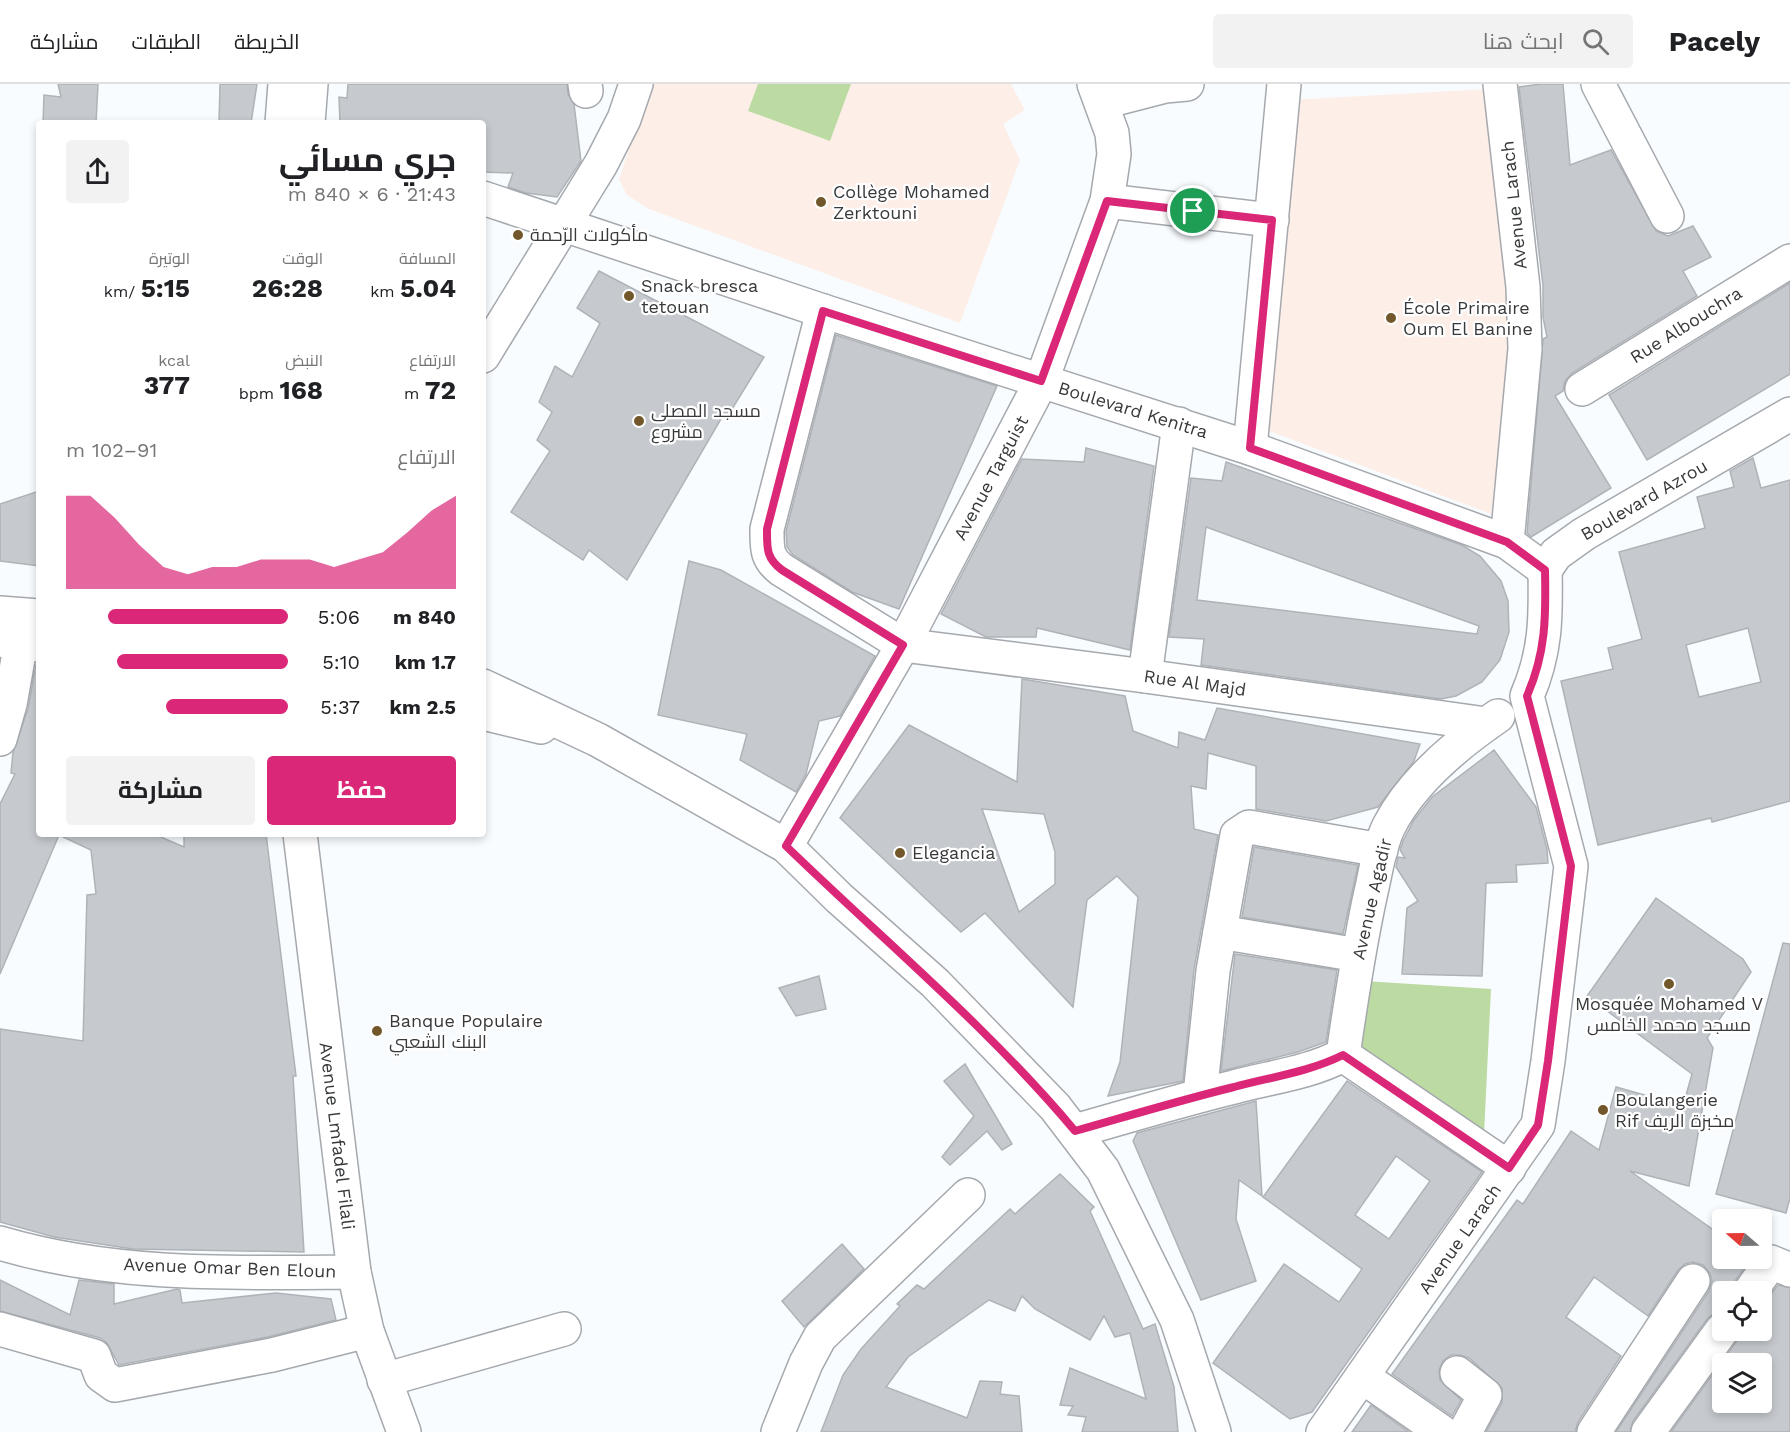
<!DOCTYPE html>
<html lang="ar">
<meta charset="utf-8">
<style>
:root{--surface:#fff;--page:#f2f2f2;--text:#202124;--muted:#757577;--line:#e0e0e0;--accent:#db2777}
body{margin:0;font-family:"Work Sans",Cairo,sans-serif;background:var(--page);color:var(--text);direction:rtl;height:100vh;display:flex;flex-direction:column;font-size:22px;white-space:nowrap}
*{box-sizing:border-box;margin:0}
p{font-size:20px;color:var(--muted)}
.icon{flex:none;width:33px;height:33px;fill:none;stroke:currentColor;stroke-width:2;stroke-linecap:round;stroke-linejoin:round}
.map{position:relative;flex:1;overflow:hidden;direction:ltr}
.panel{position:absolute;left:36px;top:36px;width:450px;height:717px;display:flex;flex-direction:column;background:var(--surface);border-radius:6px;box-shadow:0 3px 9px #0003;direction:rtl}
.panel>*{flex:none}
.needle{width:39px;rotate:290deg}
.tools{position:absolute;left:1712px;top:1125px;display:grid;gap:12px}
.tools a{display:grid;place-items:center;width:60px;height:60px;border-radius:6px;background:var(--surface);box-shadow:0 3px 9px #0003;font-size:30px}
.pin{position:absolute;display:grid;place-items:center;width:51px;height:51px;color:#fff;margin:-26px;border:3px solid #fff;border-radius:50%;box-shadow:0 2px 6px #0007}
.round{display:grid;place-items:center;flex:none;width:63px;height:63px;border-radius:6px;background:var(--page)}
.overview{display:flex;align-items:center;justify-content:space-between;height:102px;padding:0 30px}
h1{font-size:33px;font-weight:700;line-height:45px}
.metrics{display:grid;grid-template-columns:repeat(3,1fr);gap:9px;height:102px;padding:6px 30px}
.metrics div{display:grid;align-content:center}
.metrics b{font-size:26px;font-weight:700}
.metrics small{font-size:16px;font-weight:400}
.metrics p{font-size:16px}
.chart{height:168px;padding:12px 30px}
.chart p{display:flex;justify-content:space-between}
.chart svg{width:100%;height:108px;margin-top:6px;fill:var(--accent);opacity:.7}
.action{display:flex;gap:12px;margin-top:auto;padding:12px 30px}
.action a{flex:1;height:69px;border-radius:6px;background:var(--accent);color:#fff;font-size:24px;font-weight:700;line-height:69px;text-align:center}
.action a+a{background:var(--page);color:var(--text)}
ul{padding:0 30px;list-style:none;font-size:20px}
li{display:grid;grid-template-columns:96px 72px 1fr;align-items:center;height:45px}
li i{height:15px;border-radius:8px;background:var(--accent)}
header{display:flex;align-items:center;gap:36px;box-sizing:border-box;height:84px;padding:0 30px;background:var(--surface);border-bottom:2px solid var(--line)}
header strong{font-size:28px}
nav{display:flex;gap:33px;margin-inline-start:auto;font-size:21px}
.search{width:420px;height:54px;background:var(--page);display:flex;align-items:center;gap:15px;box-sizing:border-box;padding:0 21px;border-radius:6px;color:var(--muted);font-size:22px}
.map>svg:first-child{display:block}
</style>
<header>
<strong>Pacely</strong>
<div class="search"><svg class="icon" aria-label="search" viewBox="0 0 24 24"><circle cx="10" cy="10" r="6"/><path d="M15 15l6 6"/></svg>ابحث هنا</div>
<nav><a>الخريطة</a><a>الطبقات</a><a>مشاركة</a></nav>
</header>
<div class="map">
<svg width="1790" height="1348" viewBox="0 0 1790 1348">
<rect width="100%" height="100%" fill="#f9fcff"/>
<g fill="#fdeee8">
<path d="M 651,0 L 1011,0 L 1025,26 L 1003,40 L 1020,76 L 960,239 L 649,125 L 627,111 L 619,95 Z"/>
<path d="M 1489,5 L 1509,203 L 1512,265 L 1491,430 L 1263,345 L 1290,16 Z"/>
</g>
<g fill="#bcdba3">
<path d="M 758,0 L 851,0 L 830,57 L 748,27 Z"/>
<path d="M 1364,897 L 1491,905 L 1484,1051 L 1354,964 Z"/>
</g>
<g fill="#c6cacf" stroke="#afb3b8" stroke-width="1.5" fill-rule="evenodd">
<path d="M 58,0 L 98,0 L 96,39 L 43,39 L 44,11 L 61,13 Z"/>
<path d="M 220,0 L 257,0 L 251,39 L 219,39 Z"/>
<path d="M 348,0 L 567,0 L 568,10 L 574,20 L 581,77 L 557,113 L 526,109 L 508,103 L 513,89 L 483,88 L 483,39 L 340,39 L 339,13 L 347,14 Z"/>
<path d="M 1541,0 L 1563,0 L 1570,81 L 1611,66 L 1656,147 L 1668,152 L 1693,142 L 1711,173 L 1683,187 L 1697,212 L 1572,289 L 1565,297 L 1563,307 L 1555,312 L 1611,404 L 1531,453 L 1527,449 L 1543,255 L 1547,253 L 1543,233 L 1543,201 L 1519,3 Z"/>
<path d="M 599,187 L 764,273 L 729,330 L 725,328 L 627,496 L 589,466 L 583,476 L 511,428 L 550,367 L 537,356 L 552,328 L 539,318 L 555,282 L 572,293 L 600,239 L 577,224 Z"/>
<path d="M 1790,199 L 1790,290 L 1647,376 L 1609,311 Z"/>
<path d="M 836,251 L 997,302 L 899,525 L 852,508 L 793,471 L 787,463 L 786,447 Z"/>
<path d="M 1086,364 L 1154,382 L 1130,566 L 1037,544 L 1036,553 L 986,553 L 941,530 L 1022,375 L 1084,378 Z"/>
<path d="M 1753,374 L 1761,404 L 1790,396 L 1790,717 L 1712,738 L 1711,734 L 1598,761 L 1561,597 L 1613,585 L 1608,564 L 1642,555 L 1619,468 L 1705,444 L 1697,413 L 1734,403 L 1730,387 ZM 1748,544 L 1761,598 L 1699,613 L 1686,561 Z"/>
<path d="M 1226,378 L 1462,461 L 1480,472 L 1501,497 L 1508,517 L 1509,548 L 1500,576 L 1482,598 L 1456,612 L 1441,615 L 1201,581 L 1204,555 L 1169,553 L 1191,394 L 1222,397 ZM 1206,443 L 1479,542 L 1477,550 L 1197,516 Z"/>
<path d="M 39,407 L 39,482 L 0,477 L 0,420 Z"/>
<path d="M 689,477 L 721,486 L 875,572 L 840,632 L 819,637 L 806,690 L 796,708 L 740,676 L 747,650 L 658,631 Z"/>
<path d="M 39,579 L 39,750 L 154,750 L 184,763 L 184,750 L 266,750 L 296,992 L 293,992 L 304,1168 L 133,1165 L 54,1153 L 0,1138 L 0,945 L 83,957 L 87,811 L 96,810 L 91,766 L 59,751 L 0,890 L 0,720 L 15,690 L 11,689 L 13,668 L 28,625 L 36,580 Z"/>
<path d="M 1022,595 L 1125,612 L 1133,647 L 1178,664 L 1179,648 L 1205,656 L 1217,624 L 1420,660 L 1414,677 L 1378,723 L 1326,737 L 1256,725 L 1256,682 L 1208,669 L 1206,705 L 1191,702 L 1194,745 L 1218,751 L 1194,885 L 1183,997 L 1108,1012 L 1120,978 L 1138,813 L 1117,792 L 1087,816 L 1073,923 L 985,829 L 961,848 L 840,734 L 909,641 L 1017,698 ZM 982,725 L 1044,730 L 1055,768 L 1055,800 L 1019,828 Z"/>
<path d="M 1494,666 L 1536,723 L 1547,765 L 1548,779 L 1516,781 L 1517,798 L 1486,799 L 1482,892 L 1402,890 L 1407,824 L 1418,817 L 1396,783 L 1398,773 L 1405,774 L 1400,766 L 1403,757 L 1414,736 L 1432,713 Z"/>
<path d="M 1254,763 L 1358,781 L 1343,850 L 1242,833 Z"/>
<path d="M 1656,814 L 1743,875 L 1751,888 L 1707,954 L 1713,964 L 1689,1102 L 1630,1087 L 1722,1152 L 1722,1174 L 1751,1174 L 1735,1197 L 1731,1208 L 1722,1208 L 1722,1228 L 1714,1229 L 1707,1235 L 1633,1337 L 1630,1348 L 1616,1348 L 1709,1207 L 1712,1197 L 1710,1189 L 1703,1181 L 1693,1178 L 1685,1180 L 1678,1186 L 1648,1232 L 1594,1193 L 1566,1233 L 1621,1272 L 1578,1338 L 1575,1348 L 1486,1348 L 1502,1319 L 1502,1304 L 1469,1274 L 1460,1271 L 1451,1271 L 1443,1277 L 1439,1286 L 1440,1296 L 1461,1316 L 1452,1332 L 1392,1290 L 1517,1116 L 1523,1120 L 1571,1047 L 1599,1066 L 1616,1003 L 1683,1022 L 1692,990 L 1587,912 Z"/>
<path d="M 1783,859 L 1790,860 L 1790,1114 L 1786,1129 L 1716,1110 Z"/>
<path d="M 1235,870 L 1337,886 L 1326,958 L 1298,968 L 1221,987 Z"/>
<path d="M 819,892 L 826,925 L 796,932 L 779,904 Z"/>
<path d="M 965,980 L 1012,1060 L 1002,1066 L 987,1047 L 950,1081 L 942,1073 L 974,1032 L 944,997 Z"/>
<path d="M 1347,997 L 1482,1088 L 1312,1328 L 1290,1335 L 1213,1279 L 1284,1180 L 1339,1218 L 1362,1185 L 1263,1113 ZM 1396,1072 L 1430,1097 L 1389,1155 L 1355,1131 Z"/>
<path d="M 1256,1017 L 1262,1112 L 1239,1096 L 1236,1135 L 1256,1197 L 1201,1216 L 1133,1057 L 1137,1049 Z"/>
<path d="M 1060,1090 L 1094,1123 L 1090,1127 L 1143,1245 L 1155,1240 L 1174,1303 L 1178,1348 L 1082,1348 L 1086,1333 L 1068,1331 L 1073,1322 L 1060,1321 L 1070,1284 L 1146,1315 L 1130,1249 L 1115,1253 L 1104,1232 L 1090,1256 L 1035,1225 L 1022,1212 L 1015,1227 L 989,1216 L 908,1273 L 886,1303 L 967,1334 L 980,1297 L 1002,1298 L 1000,1310 L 1019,1312 L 1022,1348 L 821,1348 L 843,1291 L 861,1265 L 900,1222 L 897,1220 L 917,1201 L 924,1205 L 1010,1125 L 1015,1130 Z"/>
<path d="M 842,1160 L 864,1185 L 804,1243 L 782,1217 Z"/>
<path d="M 0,1196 L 70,1231 L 79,1196 L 114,1200 L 114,1220 L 177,1205 L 180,1206 L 182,1219 L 276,1209 L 331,1215 L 336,1236 L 268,1253 L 119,1281 L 107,1259 L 100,1254 L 0,1227 Z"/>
<path d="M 1778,1201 L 1790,1204 L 1790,1348 L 1671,1348 L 1737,1257 L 1740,1246 L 1761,1246 L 1761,1223 ZM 1722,1280 L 1761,1280 L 1761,1318 L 1722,1318 Z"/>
<path d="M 1371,1321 L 1409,1348 L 1352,1348 Z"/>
</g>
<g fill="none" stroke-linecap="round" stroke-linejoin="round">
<g stroke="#a5a9ae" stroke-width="36">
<g id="minor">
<path d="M 585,0 L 586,7"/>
<path d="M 1500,0 L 1523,203 L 1525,265 L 1507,458"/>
<path d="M 1598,0 L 1667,132"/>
<path d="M 1103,18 L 1165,2 L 1187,0"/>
<path d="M 483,114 L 823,227 L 1250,364 L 1507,458 L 1545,486 L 1556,470 L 1584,450 L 1790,330"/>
<path d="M 1107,117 L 1272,136"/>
<path d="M 823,227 L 767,445 C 767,464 766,474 782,486 L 903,561 L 1145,592 L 1486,640"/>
<path d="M 483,272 L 601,80 L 624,35 L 636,0"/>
<path d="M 1582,305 L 1790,177"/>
<path d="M 1250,364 L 1284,0"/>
<path d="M 1145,592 L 1179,340"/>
<path d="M 0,655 L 10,620 L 21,558"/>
<path d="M 786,762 L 903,561 L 1041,298 L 1107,117 L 1114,70 L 1112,49 L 1094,0"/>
<path d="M 1220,848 L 1358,871"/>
<path d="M 1343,971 C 1351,916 1359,862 1371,808 C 1376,787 1379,762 1389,742 C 1412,697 1457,660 1498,632"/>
<path d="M 1200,1011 L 1213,887 L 1237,751 L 1249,743 L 1381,766"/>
<path d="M 1075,1047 C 1128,1032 1181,1016 1234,1003 C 1271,993 1309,989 1343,971 L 1509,1084"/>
<path d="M 0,1159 C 114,1193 236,1189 354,1188"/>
<path d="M 1750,1208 L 1771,1178 L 1790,1186"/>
<path d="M 0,1245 L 94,1272 L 101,1291 L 115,1301 L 272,1271 L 367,1247"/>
<path d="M 1457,1289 L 1485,1311 L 1465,1348"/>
<path d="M 1363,1293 L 1442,1348"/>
<path d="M 384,1296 L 564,1245"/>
<path d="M 778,1348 L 806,1279 L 820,1253 L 968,1111"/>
<path d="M 1323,1348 L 1538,1041 L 1548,977 L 1571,782 L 1527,612 C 1546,568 1546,533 1545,486"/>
<path d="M 1594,1348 L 1693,1197"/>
<path d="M 1648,1348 L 1722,1246"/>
</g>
</g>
<g stroke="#a5a9ae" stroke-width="36">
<g id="major">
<path d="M 282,39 L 285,0"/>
<path d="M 308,39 L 311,0"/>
<path d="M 0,529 L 39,532"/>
<path d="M 0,556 L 39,561"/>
<path d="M 483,602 L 598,656 L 786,762 L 839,814 L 935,899 L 1055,1023 L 1103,1086 L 1177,1236 L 1214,1348"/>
<path d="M 483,629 L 541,643"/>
<path d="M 300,750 L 354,1188 L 367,1247 L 404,1348"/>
</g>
</g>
<use href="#minor" stroke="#fff" stroke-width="33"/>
<use href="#major" stroke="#fff" stroke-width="33"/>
</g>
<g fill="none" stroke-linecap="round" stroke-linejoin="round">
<g stroke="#fff" stroke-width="12">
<path id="route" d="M 1107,117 L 1272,136 L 1250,364 L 1507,458 L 1545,486 C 1546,533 1546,568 1527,612 L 1571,782 L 1548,977 L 1538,1041 L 1509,1084 L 1343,971 C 1309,988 1271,993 1234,1003 C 1181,1016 1128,1032 1075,1047 C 988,943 883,856 786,762 L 903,561 L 782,486 C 766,474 767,464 767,445 L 823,227 L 1041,297 Z"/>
</g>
<use href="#route" stroke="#db2777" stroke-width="8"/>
</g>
<g fill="#715729" stroke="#fff" stroke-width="2">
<circle cx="821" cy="118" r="6"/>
<circle cx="518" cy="151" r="6"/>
<circle cx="629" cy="212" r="6"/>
<circle cx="1391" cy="234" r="6"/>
<circle cx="639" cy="337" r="6"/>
<circle cx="900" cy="769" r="6"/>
<circle cx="1669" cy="900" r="6"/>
<circle cx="377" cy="947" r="6"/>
<circle cx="1603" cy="1026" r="6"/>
</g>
<g text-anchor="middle" stroke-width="4.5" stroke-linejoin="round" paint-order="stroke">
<g font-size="18" fill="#37393b" stroke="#fff" text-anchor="start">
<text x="833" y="114">Collège Mohamed<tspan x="833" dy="21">Zerktouni</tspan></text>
<text x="530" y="157">مأكولات الرّحمة</text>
<text x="641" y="208">Snack bresca<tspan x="641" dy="21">tetouan</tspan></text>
<text x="1403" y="230">École Primaire<tspan x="1403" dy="21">Oum El Banine</tspan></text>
<text x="651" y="333">مسجد المصلى<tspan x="651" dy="21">مشروع</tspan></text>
<text x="912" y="775">Elegancia</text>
<text x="1669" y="926" text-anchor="middle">Mosquée Mohamed V<tspan x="1669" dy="21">مسجد محمد الخامس</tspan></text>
<text x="389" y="943">Banque Populaire<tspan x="389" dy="21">البنك الشعبي</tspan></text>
<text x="1615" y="1022">Boulangerie<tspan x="1615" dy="21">Rif مخبزة الريف</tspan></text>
</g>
<g font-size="18" fill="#37393b" stroke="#fff">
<text transform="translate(1514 121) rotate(-96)" y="6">Avenue Larach</text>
<text transform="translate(1686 241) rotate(-32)" y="6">Rue Albouchra</text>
<text transform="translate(1133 326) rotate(17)" y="6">Boulevard Kenitra</text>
<text transform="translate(991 394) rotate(-62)" y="6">Avenue Targuist</text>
<text transform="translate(1644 416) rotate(-30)" y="6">Boulevard Azrou</text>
<text transform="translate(1195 599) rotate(8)" y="6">Rue Al Majd</text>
<text transform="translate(1372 815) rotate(-77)" y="6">Avenue Agadir</text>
<text transform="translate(337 1052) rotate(83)" y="6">Avenue Lmfadel Filali</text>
<text transform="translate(1460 1155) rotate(-55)" y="6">Avenue Larach</text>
<text transform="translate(230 1184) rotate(2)" y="6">Avenue Omar Ben Eloun</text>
</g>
</g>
</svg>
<div class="tools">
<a><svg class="needle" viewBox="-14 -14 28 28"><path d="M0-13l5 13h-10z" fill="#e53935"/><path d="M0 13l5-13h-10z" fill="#757577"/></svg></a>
<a><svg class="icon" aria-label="locate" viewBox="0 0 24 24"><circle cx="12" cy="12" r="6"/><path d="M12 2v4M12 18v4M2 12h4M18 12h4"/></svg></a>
<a><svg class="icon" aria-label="layers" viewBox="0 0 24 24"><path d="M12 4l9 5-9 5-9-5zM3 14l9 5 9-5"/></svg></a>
</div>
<div class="pin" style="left:1193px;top:127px;background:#1e9e55"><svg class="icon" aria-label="arrive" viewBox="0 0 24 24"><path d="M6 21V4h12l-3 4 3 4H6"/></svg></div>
<section class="panel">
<div class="overview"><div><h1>جري مسائي</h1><p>21:43 · 6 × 840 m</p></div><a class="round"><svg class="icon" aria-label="share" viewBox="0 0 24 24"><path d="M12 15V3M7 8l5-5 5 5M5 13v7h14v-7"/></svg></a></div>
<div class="metrics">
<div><p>المسافة</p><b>5.04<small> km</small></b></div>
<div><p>الوقت</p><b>26:28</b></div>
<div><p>الوتيرة</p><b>5:15<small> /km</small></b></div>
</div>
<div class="metrics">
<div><p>الارتفاع</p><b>72<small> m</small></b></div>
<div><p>النبض</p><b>168<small> bpm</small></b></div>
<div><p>kcal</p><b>377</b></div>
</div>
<div class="chart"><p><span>الارتفاع</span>91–102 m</p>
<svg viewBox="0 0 160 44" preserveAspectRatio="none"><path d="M0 44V6L10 6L20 15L30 26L40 35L50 38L60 35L70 35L80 32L90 32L100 32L110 35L120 32L130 29L140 21L150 12L160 6V44z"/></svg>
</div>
<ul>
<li><b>840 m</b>5:06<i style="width:81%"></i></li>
<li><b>1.7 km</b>5:10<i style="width:77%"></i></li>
<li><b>2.5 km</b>5:37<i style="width:55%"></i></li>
</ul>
<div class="action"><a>حفظ</a><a>مشاركة</a></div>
</section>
</div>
